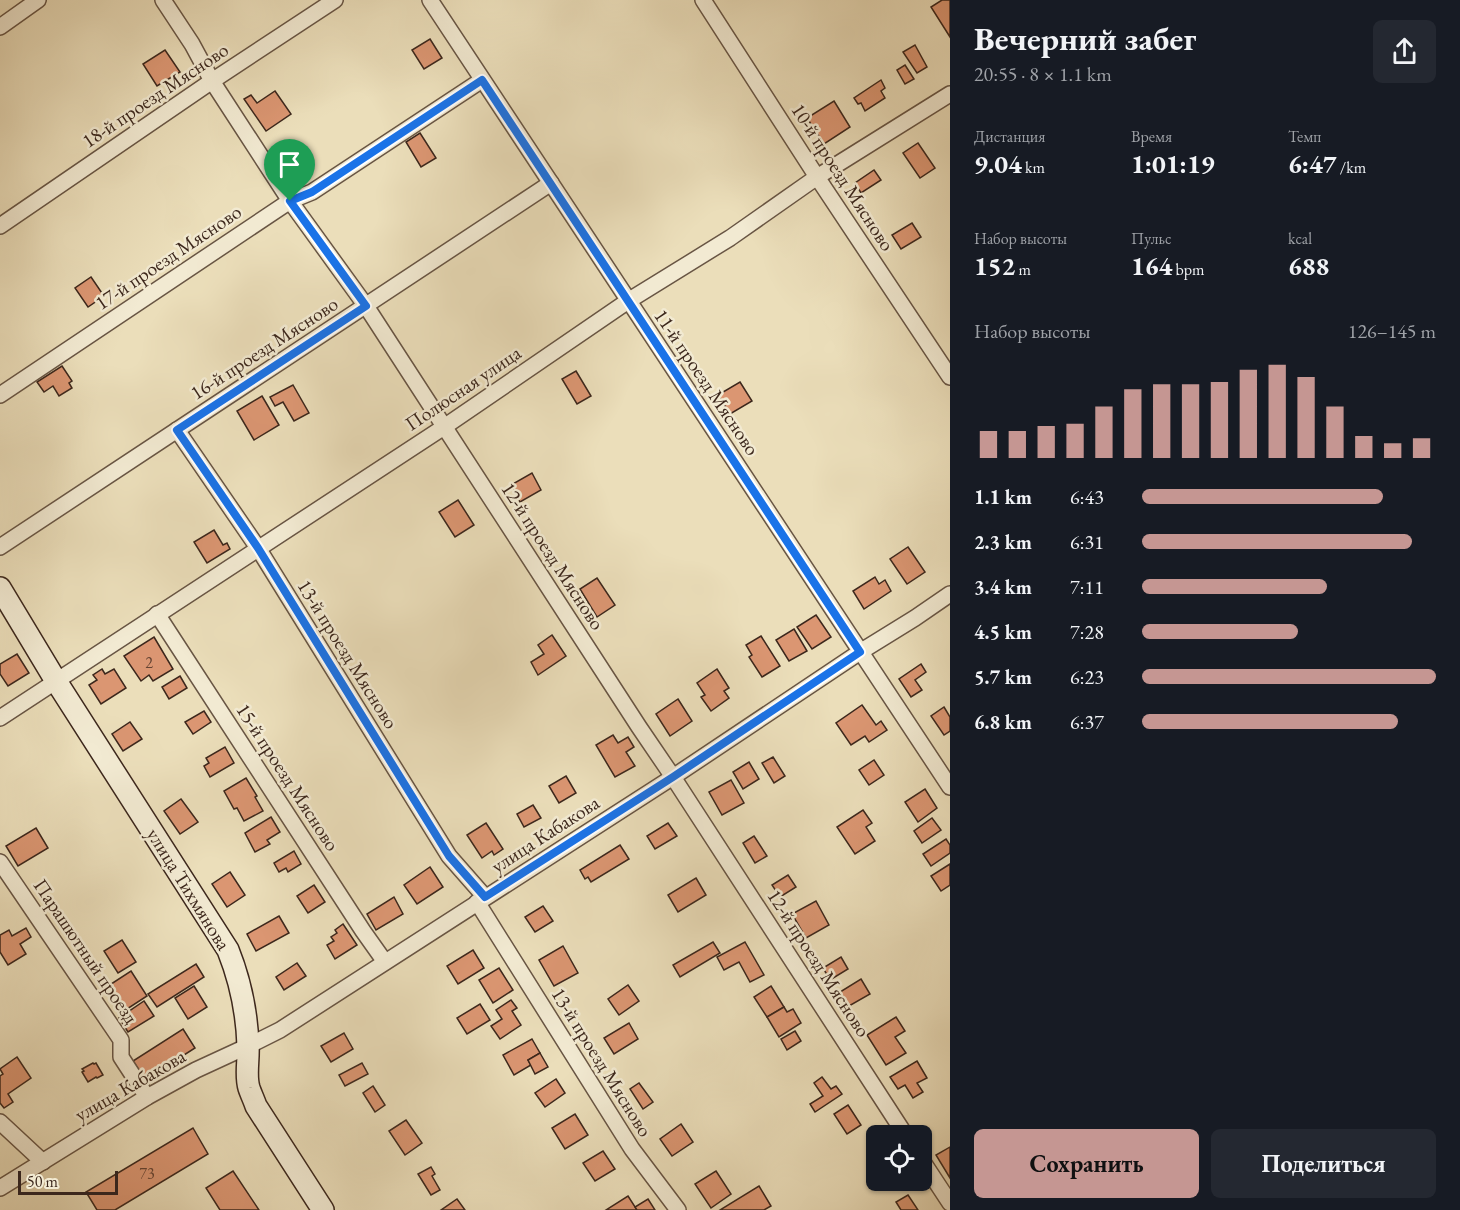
<!DOCTYPE html>
<html lang="ru">
<meta charset="utf-8">
<style>
:root{--surface:#171b24;--page:#242831;--text:#f1f3f6;--muted:#9ea1a6;--accent:#c59692}
body{margin:0;font-family:"EB Garamond",serif;background:var(--page);color:var(--text);height:100vh;display:flex;flex-direction:column;font-size:22px;white-space:nowrap}
*{box-sizing:border-box;margin:0}
p{font-size:20px;color:var(--muted)}
.icon{flex:none;width:33px;height:33px;fill:none;stroke:currentColor;stroke-width:2;stroke-linecap:round;stroke-linejoin:round}
.map{position:relative;flex:1;overflow:hidden}
.side{display:flex;flex-direction:column;background:var(--surface);width:510px}
.side>*{flex:none}
.controls{position:absolute;left:866px;top:1125px;display:grid;gap:12px}
.controls a{display:grid;place-items:center;width:66px;height:66px;border-radius:9px;background:var(--surface);box-shadow:0 2px 4px #0004;font-size:30px}
.scale{position:absolute;left:18px;bottom:15px;width:100px;box-sizing:border-box;padding-left:6px;border:3px solid #3c271c;border-top:0;font-size:16px;line-height:21px;white-space:nowrap;color:#3c271c;-webkit-text-stroke:4px #f2ead2;paint-order:stroke}
.pin{position:absolute;display:grid;place-items:center;width:51px;height:51px;color:#fff;margin:-62px -26px;border-radius:50% 50% 50% 0;rotate:-45deg;box-shadow:0 0 6px #0007}
.pin .icon{rotate:45deg}
.round{display:grid;place-items:center;flex:none;width:63px;height:63px;border-radius:9px;background:var(--page)}
.summary{display:flex;align-items:center;justify-content:space-between;height:102px;padding:0 24px}
h1{font-size:33px;font-weight:700;line-height:45px}
.stats{display:grid;grid-template-columns:repeat(3,1fr);gap:9px;height:102px;padding:6px 24px}
.stats div{display:grid;align-content:center}
.stats b{font-size:26px;font-weight:700}
.stats small{font-size:16px;font-weight:400}
.stats p{font-size:16px}
.chart{height:168px;padding:12px 24px}
.chart p{display:flex;justify-content:space-between}
.chart svg{width:100%;height:108px;margin-top:6px;stroke:var(--accent);stroke-width:6}
.action{display:flex;gap:12px;margin-top:auto;padding:12px 24px}
.action a{flex:1;height:69px;border-radius:9px;background:var(--accent);color:#111;font-size:24px;font-weight:700;line-height:69px;text-align:center}
.action a+a{background:var(--page);color:var(--text)}
ul{padding:0 24px;list-style:none;font-size:20px}
li{display:grid;grid-template-columns:96px 72px 1fr;align-items:center;height:45px}
li i{height:15px;border-radius:8px;background:var(--accent)}
main{display:flex;flex:1;min-height:0}
.map>svg:first-child{display:block}
</style>
<main>
<div class="map">
<svg width="950" height="1210" viewBox="0 0 950 1210">
<rect width="100%" height="100%" fill="#ebdeba"/>
<filter id="stains"><feTurbulence type="fractalNoise" baseFrequency=".00333" numOctaves="4"/><feColorMatrix values="0 0 0 0 .2 0 0 0 0 .09 0 0 0 0 .02 0 0 0 .5 -.17"/></filter>
<radialGradient id="worn" r=".72"><stop offset=".6" stop-color="#630" stop-opacity="0"/><stop offset="1" stop-color="#630" stop-opacity=".3"/></radialGradient>
<g fill="#db9672" stroke="#3c271c" stroke-width="1.5">
<path d="M 942,0 L 950,0 L 950,37 L 931,7 Z"/>
<path d="M 430,39 L 442,58 L 424,69 L 412,50 Z"/>
<path d="M 915,45 L 927,67 L 917,73 L 903,52 Z"/>
<path d="M 165,50 L 180,72 L 157,86 L 143,64 Z"/>
<path d="M 905,65 L 914,79 L 905,84 L 897,70 Z"/>
<path d="M 881,80 L 885,88 L 881,91 L 885,98 L 865,111 L 861,103 L 858,104 L 854,98 Z"/>
<path d="M 275,91 L 291,114 L 266,131 L 244,99 L 251,95 L 257,103 Z"/>
<path d="M 834,101 L 850,127 L 824,144 L 807,118 Z"/>
<path d="M 420,133 L 436,158 L 421,167 L 406,142 Z"/>
<path d="M 918,143 L 935,168 L 920,178 L 903,153 Z"/>
<path d="M 874,170 L 881,180 L 861,193 L 855,183 Z"/>
<path d="M 912,223 L 921,237 L 901,249 L 892,235 Z"/>
<path d="M 91,277 L 104,296 L 88,307 L 75,288 Z"/>
<path d="M 62,366 L 72,381 L 69,383 L 72,388 L 59,396 L 53,386 L 44,392 L 37,382 Z"/>
<path d="M 576,371 L 591,396 L 577,404 L 562,379 Z"/>
<path d="M 740,382 L 752,401 L 730,414 L 718,395 Z"/>
<path d="M 293,385 L 309,413 L 294,421 L 283,402 L 275,406 L 270,397 Z"/>
<path d="M 262,396 L 279,425 L 254,440 L 237,411 Z"/>
<path d="M 532,473 L 541,490 L 520,502 L 511,485 Z"/>
<path d="M 458,500 L 474,525 L 455,537 L 439,512 Z"/>
<path d="M 214,530 L 223,545 L 227,543 L 230,549 L 207,563 L 194,542 Z"/>
<path d="M 908,547 L 925,572 L 907,584 L 890,559 Z"/>
<path d="M 875,577 L 879,584 L 885,580 L 891,591 L 864,609 L 853,591 Z"/>
<path d="M 597,578 L 615,605 L 597,617 L 580,589 Z"/>
<path d="M 816,615 L 831,637 L 812,649 L 797,627 Z"/>
<path d="M 794,629 L 807,651 L 789,661 L 776,640 Z"/>
<path d="M 552,635 L 566,656 L 538,675 L 531,662 L 544,654 L 538,645 Z"/>
<path d="M 761,636 L 780,666 L 762,677 L 749,657 L 752,655 L 746,645 Z"/>
<path d="M 154,637 L 173,669 L 153,681 L 149,675 L 141,681 L 124,656 Z"/>
<path d="M 17,654 L 29,673 L 8,686 L 0,674 L 0,664 Z"/>
<path d="M 921,664 L 926,672 L 915,680 L 922,690 L 911,697 L 899,679 Z"/>
<path d="M 102,669 L 105,674 L 114,669 L 126,688 L 101,704 L 89,685 L 97,680 L 93,675 Z"/>
<path d="M 717,669 L 729,688 L 724,691 L 729,698 L 711,711 L 701,697 L 705,695 L 697,683 Z"/>
<path d="M 180,676 L 187,688 L 169,699 L 162,687 Z"/>
<path d="M 678,699 L 692,721 L 670,736 L 656,714 Z"/>
<path d="M 862,705 L 876,725 L 881,721 L 887,730 L 869,742 L 865,736 L 851,745 L 836,723 Z"/>
<path d="M 944,707 L 950,717 L 950,731 L 944,735 L 931,716 Z"/>
<path d="M 204,711 L 211,722 L 193,734 L 185,722 Z"/>
<path d="M 130,722 L 142,739 L 123,751 L 112,734 Z"/>
<path d="M 613,735 L 618,743 L 628,737 L 634,747 L 626,752 L 635,766 L 615,777 L 596,745 Z"/>
<path d="M 225,747 L 234,763 L 210,777 L 204,766 L 209,763 L 206,758 Z"/>
<path d="M 773,757 L 785,776 L 774,783 L 762,763 Z"/>
<path d="M 874,760 L 884,775 L 869,785 L 859,770 Z"/>
<path d="M 749,762 L 759,779 L 743,789 L 733,772 Z"/>
<path d="M 566,776 L 576,793 L 559,803 L 549,786 Z"/>
<path d="M 246,778 L 257,796 L 255,797 L 263,811 L 244,821 L 237,808 L 234,809 L 224,791 Z"/>
<path d="M 731,780 L 744,803 L 722,815 L 709,792 Z"/>
<path d="M 925,789 L 937,808 L 918,822 L 905,802 Z"/>
<path d="M 181,799 L 198,822 L 180,834 L 164,811 Z"/>
<path d="M 533,805 L 541,818 L 524,827 L 517,814 Z"/>
<path d="M 863,810 L 872,823 L 866,827 L 875,841 L 855,854 L 837,827 Z"/>
<path d="M 271,817 L 280,832 L 267,840 L 270,844 L 255,852 L 245,833 Z"/>
<path d="M 932,818 L 941,830 L 922,843 L 914,831 Z"/>
<path d="M 486,823 L 503,849 L 494,855 L 492,851 L 482,858 L 467,835 Z"/>
<path d="M 668,823 L 677,836 L 655,849 L 647,836 Z"/>
<path d="M 36,828 L 48,848 L 18,866 L 6,846 Z"/>
<path d="M 754,836 L 767,856 L 755,863 L 743,843 Z"/>
<path d="M 946,839 L 950,845 L 950,853 L 931,866 L 923,854 Z"/>
<path d="M 620,845 L 629,859 L 591,882 L 588,877 L 585,879 L 580,870 Z"/>
<path d="M 294,851 L 301,864 L 288,872 L 286,868 L 279,872 L 274,863 Z"/>
<path d="M 950,864 L 950,885 L 941,891 L 931,876 Z"/>
<path d="M 430,867 L 443,887 L 417,904 L 404,885 Z"/>
<path d="M 230,872 L 245,895 L 227,907 L 212,884 Z"/>
<path d="M 788,875 L 796,887 L 780,897 L 772,885 Z"/>
<path d="M 696,878 L 706,895 L 678,912 L 668,895 Z"/>
<path d="M 314,885 L 325,902 L 308,913 L 297,896 Z"/>
<path d="M 394,897 L 403,914 L 376,930 L 367,914 Z"/>
<path d="M 816,901 L 829,925 L 806,938 L 792,914 Z"/>
<path d="M 543,906 L 553,921 L 535,932 L 525,917 Z"/>
<path d="M 279,916 L 289,933 L 256,951 L 247,934 Z"/>
<path d="M 343,924 L 357,945 L 335,959 L 327,945 L 334,941 L 331,937 L 337,933 L 335,930 Z"/>
<path d="M 26,928 L 31,937 L 20,944 L 26,954 L 8,965 L 0,952 L 0,935 L 9,930 L 12,936 Z"/>
<path d="M 122,940 L 136,962 L 118,973 L 104,951 Z"/>
<path d="M 713,942 L 720,953 L 680,977 L 673,965 Z"/>
<path d="M 745,942 L 764,975 L 750,982 L 739,962 L 724,970 L 717,957 Z"/>
<path d="M 563,946 L 578,973 L 554,986 L 539,960 Z"/>
<path d="M 473,950 L 484,968 L 458,984 L 447,966 Z"/>
<path d="M 841,957 L 848,969 L 830,980 L 823,968 Z"/>
<path d="M 297,963 L 306,976 L 284,990 L 276,977 Z"/>
<path d="M 196,964 L 204,977 L 157,1007 L 148,994 Z"/>
<path d="M 499,968 L 513,990 L 493,1003 L 479,980 Z"/>
<path d="M 131,971 L 147,996 L 124,1011 L 108,986 Z"/>
<path d="M 861,979 L 870,994 L 849,1006 L 840,992 Z"/>
<path d="M 628,985 L 639,1001 L 619,1015 L 608,999 Z"/>
<path d="M 194,986 L 207,1007 L 188,1019 L 175,998 Z"/>
<path d="M 771,986 L 784,1007 L 767,1017 L 754,997 Z"/>
<path d="M 511,1000 L 517,1008 L 512,1011 L 521,1025 L 500,1039 L 491,1026 L 502,1019 L 496,1010 Z"/>
<path d="M 144,1001 L 154,1016 L 128,1032 L 119,1018 Z"/>
<path d="M 480,1004 L 490,1020 L 467,1034 L 457,1018 Z"/>
<path d="M 784,1007 L 787,1012 L 793,1009 L 801,1023 L 779,1037 L 767,1017 Z"/>
<path d="M 896,1017 L 905,1031 L 895,1037 L 906,1053 L 886,1065 L 867,1035 Z"/>
<path d="M 629,1023 L 638,1039 L 614,1054 L 604,1038 Z"/>
<path d="M 183,1029 L 195,1048 L 145,1080 L 133,1061 Z"/>
<path d="M 795,1031 L 801,1041 L 787,1050 L 781,1039 Z"/>
<path d="M 344,1033 L 353,1049 L 331,1062 L 321,1046 Z"/>
<path d="M 532,1039 L 540,1053 L 528,1060 L 531,1065 L 514,1075 L 503,1055 Z"/>
<path d="M 540,1053 L 548,1067 L 535,1074 L 528,1060 Z"/>
<path d="M 17,1057 L 31,1078 L 8,1094 L 13,1102 L 4,1108 L 0,1103 L 0,1076 L 3,1074 L 0,1069 Z"/>
<path d="M 917,1061 L 927,1078 L 917,1083 L 923,1092 L 913,1098 L 905,1085 L 898,1089 L 890,1077 Z"/>
<path d="M 93,1063 L 94,1064 L 96,1063 L 103,1075 L 97,1078 L 96,1077 L 88,1082 L 82,1072 L 84,1071 L 82,1069 Z"/>
<path d="M 362,1063 L 368,1074 L 345,1086 L 339,1075 Z"/>
<path d="M 822,1077 L 831,1089 L 836,1086 L 842,1094 L 815,1112 L 810,1104 L 823,1096 L 814,1083 Z"/>
<path d="M 556,1079 L 565,1093 L 545,1107 L 535,1093 Z"/>
<path d="M 639,1083 L 653,1102 L 643,1109 L 630,1089 Z"/>
<path d="M 373,1086 L 385,1105 L 375,1112 L 363,1093 Z"/>
<path d="M 848,1105 L 861,1125 L 847,1134 L 834,1114 Z"/>
<path d="M 575,1114 L 588,1135 L 565,1149 L 552,1128 Z"/>
<path d="M 406,1120 L 422,1143 L 405,1155 L 389,1131 Z"/>
<path d="M 681,1124 L 693,1142 L 672,1156 L 660,1139 Z"/>
<path d="M 193,1128 L 208,1154 L 115,1210 L 97,1210 L 86,1192 Z"/>
<path d="M 950,1147 L 950,1178 L 936,1155 Z"/>
<path d="M 603,1151 L 615,1169 L 595,1181 L 583,1163 Z"/>
<path d="M 431,1167 L 435,1174 L 432,1176 L 440,1190 L 431,1195 L 418,1174 Z"/>
<path d="M 233,1171 L 259,1210 L 220,1210 L 206,1188 Z"/>
<path d="M 716,1171 L 731,1194 L 711,1208 L 695,1184 Z"/>
<path d="M 759,1186 L 771,1206 L 764,1210 L 720,1210 Z"/>
<path d="M 908,1195 L 918,1210 L 901,1210 L 896,1202 Z"/>
<path d="M 628,1196 L 637,1210 L 606,1210 Z"/>
<path d="M 457,1199 L 465,1210 L 441,1210 Z"/>
<path d="M 648,1199 L 655,1210 L 637,1210 L 635,1207 Z"/>
</g>
<g fill="none" stroke-linecap="round" stroke-linejoin="round">
<g stroke="#685544" stroke-width="18">
<g id="street">
<path d="M 163,0 L 192,44 L 212,81 L 290,201 L 366,306 L 639,727 L 673,777 L 906,1136"/>
<path d="M 430,0 L 950,787"/>
<path d="M 703,0 L 817,177 L 950,377"/>
<path d="M 0,27 L 38,0"/>
<path d="M 0,226 L 212,81 L 335,0"/>
<path d="M 0,395 L 290,201 L 312,192 L 482,80"/>
<path d="M 177,430 L 258,548 L 449,856 L 485,897"/>
<path d="M 0,547 L 551,183"/>
<path d="M 157,614 L 363,931 L 385,962"/>
<path d="M 0,718 L 444,427 L 628,301 L 730,238 L 817,177 L 950,94"/>
<path d="M 0,862 L 121,1040 L 121,1057 L 147,1097"/>
<path d="M 477,902 L 632,1149 L 678,1210"/>
<path d="M 0,1122 L 43,1162"/>
<path d="M 921,1159 L 950,1203"/>
<path d="M 0,1188 L 147,1097 L 196,1070 L 248,1046 L 280,1030 L 673,777 L 860,652 L 915,618 L 950,594"/>
</g>
</g>
<g stroke="#3c271c" stroke-width="24">
<path id="secondary" d="M 0,588 L 56,681 L 228,950 C 240,980 247,1014 248,1046 C 249,1060 245,1075 249,1088 C 251,1094 254,1100 256,1106 L 323,1210"/>
</g>
<use href="#street" stroke="#f2ead2" stroke-width="15"/>
<use href="#secondary" stroke="#f2ead2" stroke-width="21"/>
</g>
<g fill="none" stroke-linecap="round" stroke-linejoin="round">
<g stroke="#fff" stroke-width="12">
<path id="route" d="M 482,80 L 860,652 L 673,777 L 485,897 L 449,856 L 258,548 L 177,430 L 366,306 L 290,201 L 312,192 Z"/>
</g>
<use href="#route" stroke="#1a73e8" stroke-width="8"/>
</g>
<g text-anchor="middle" stroke-width="5" stroke-linejoin="round" paint-order="stroke">
<g font-size="16" fill="#644332">
<text x="149" y="668">2</text>
<text x="147" y="1179">73</text>
</g>
<g font-size="20" fill="#3c271c" stroke="#f2ead2">
<text transform="translate(155 95) rotate(-34)" y="7">18-й проезд Мясново</text>
<text transform="translate(843 177) rotate(57)" y="7">10-й проезд Мясново</text>
<text transform="translate(168 257) rotate(-34)" y="7">17-й проезд Мясново</text>
<text transform="translate(264 348) rotate(-33)" y="7">16-й проезд Мясново</text>
<text transform="translate(707 382) rotate(56)" y="7">11-й проезд Мясново</text>
<text transform="translate(463 388) rotate(-34)" y="7">Полюсная улица</text>
<text transform="translate(553 556) rotate(57)" y="7">12-й проезд Мясново</text>
<text transform="translate(348 654) rotate(58)" y="7">13-й проезд Мясново</text>
<text transform="translate(288 777) rotate(57)" y="7">15-й проезд Мясново</text>
<text transform="translate(545 834) rotate(-33)" y="7">улица Кабакова</text>
<text transform="translate(189 889) rotate(58)" y="7">улица Тихмянова</text>
<text transform="translate(86 951) rotate(56)" y="7">Парашютный проезд</text>
<text transform="translate(819 963) rotate(57)" y="7">12-й проезд Мясново</text>
<text transform="translate(602 1062) rotate(58)" y="7">13-й проезд Мясново</text>
<text transform="translate(130 1085) rotate(-30)" y="7">улица Кабакова</text>
</g>
</g>
<rect width="100%" height="100%" filter="url(#stains)"/>
<rect width="100%" height="100%" fill="url(#worn)"/>
</svg>
<div class="controls">
<a><svg class="icon" aria-label="locate" viewBox="0 0 24 24"><circle cx="12" cy="12" r="6"/><path d="M12 2v4M12 18v4M2 12h4M18 12h4"/></svg></a>
</div>
<div class="scale">50 m</div>
<div class="pin" style="left:290px;top:201px;background:#1e9e55"><svg class="icon" aria-label="arrive" viewBox="0 0 24 24"><path d="M6 21V4h12l-3 4 3 4H6"/></svg></div>
</div>
<section class="side">
<div class="summary"><div><h1>Вечерний забег</h1><p>20:55 · 8 × 1.1 km</p></div><a class="round"><svg class="icon" aria-label="share" viewBox="0 0 24 24"><path d="M12 15V3M7 8l5-5 5 5M5 13v7h14v-7"/></svg></a></div>
<div class="stats">
<div><p>Дистанция</p><b>9.04<small> km</small></b></div>
<div><p>Время</p><b>1:01:19</b></div>
<div><p>Темп</p><b>6:47<small> /km</small></b></div>
</div>
<div class="stats">
<div><p>Набор высоты</p><b>152<small> m</small></b></div>
<div><p>Пульс</p><b>164<small> bpm</small></b></div>
<div><p>kcal</p><b>688</b></div>
</div>
<div class="chart"><p><span>Набор высоты</span>126–145 m</p>
<svg viewBox="0 0 160 44" preserveAspectRatio="none"><path d="M5 44V33M15 44V33M25 44V31M35 44V30M45 44V23M55 44V16M65 44V14M75 44V14M85 44V13M95 44V8M105 44V6M115 44V11M125 44V23M135 44V35M145 44V38M155 44V36"/></svg>
</div>
<ul>
<li><b>1.1 km</b>6:43<i style="width:82%"></i></li>
<li><b>2.3 km</b>6:31<i style="width:92%"></i></li>
<li><b>3.4 km</b>7:11<i style="width:63%"></i></li>
<li><b>4.5 km</b>7:28<i style="width:53%"></i></li>
<li><b>5.7 km</b>6:23<i style="width:100%"></i></li>
<li><b>6.8 km</b>6:37<i style="width:87%"></i></li>
</ul>
<div class="action"><a>Сохранить</a><a>Поделиться</a></div>
</section>
</main>
